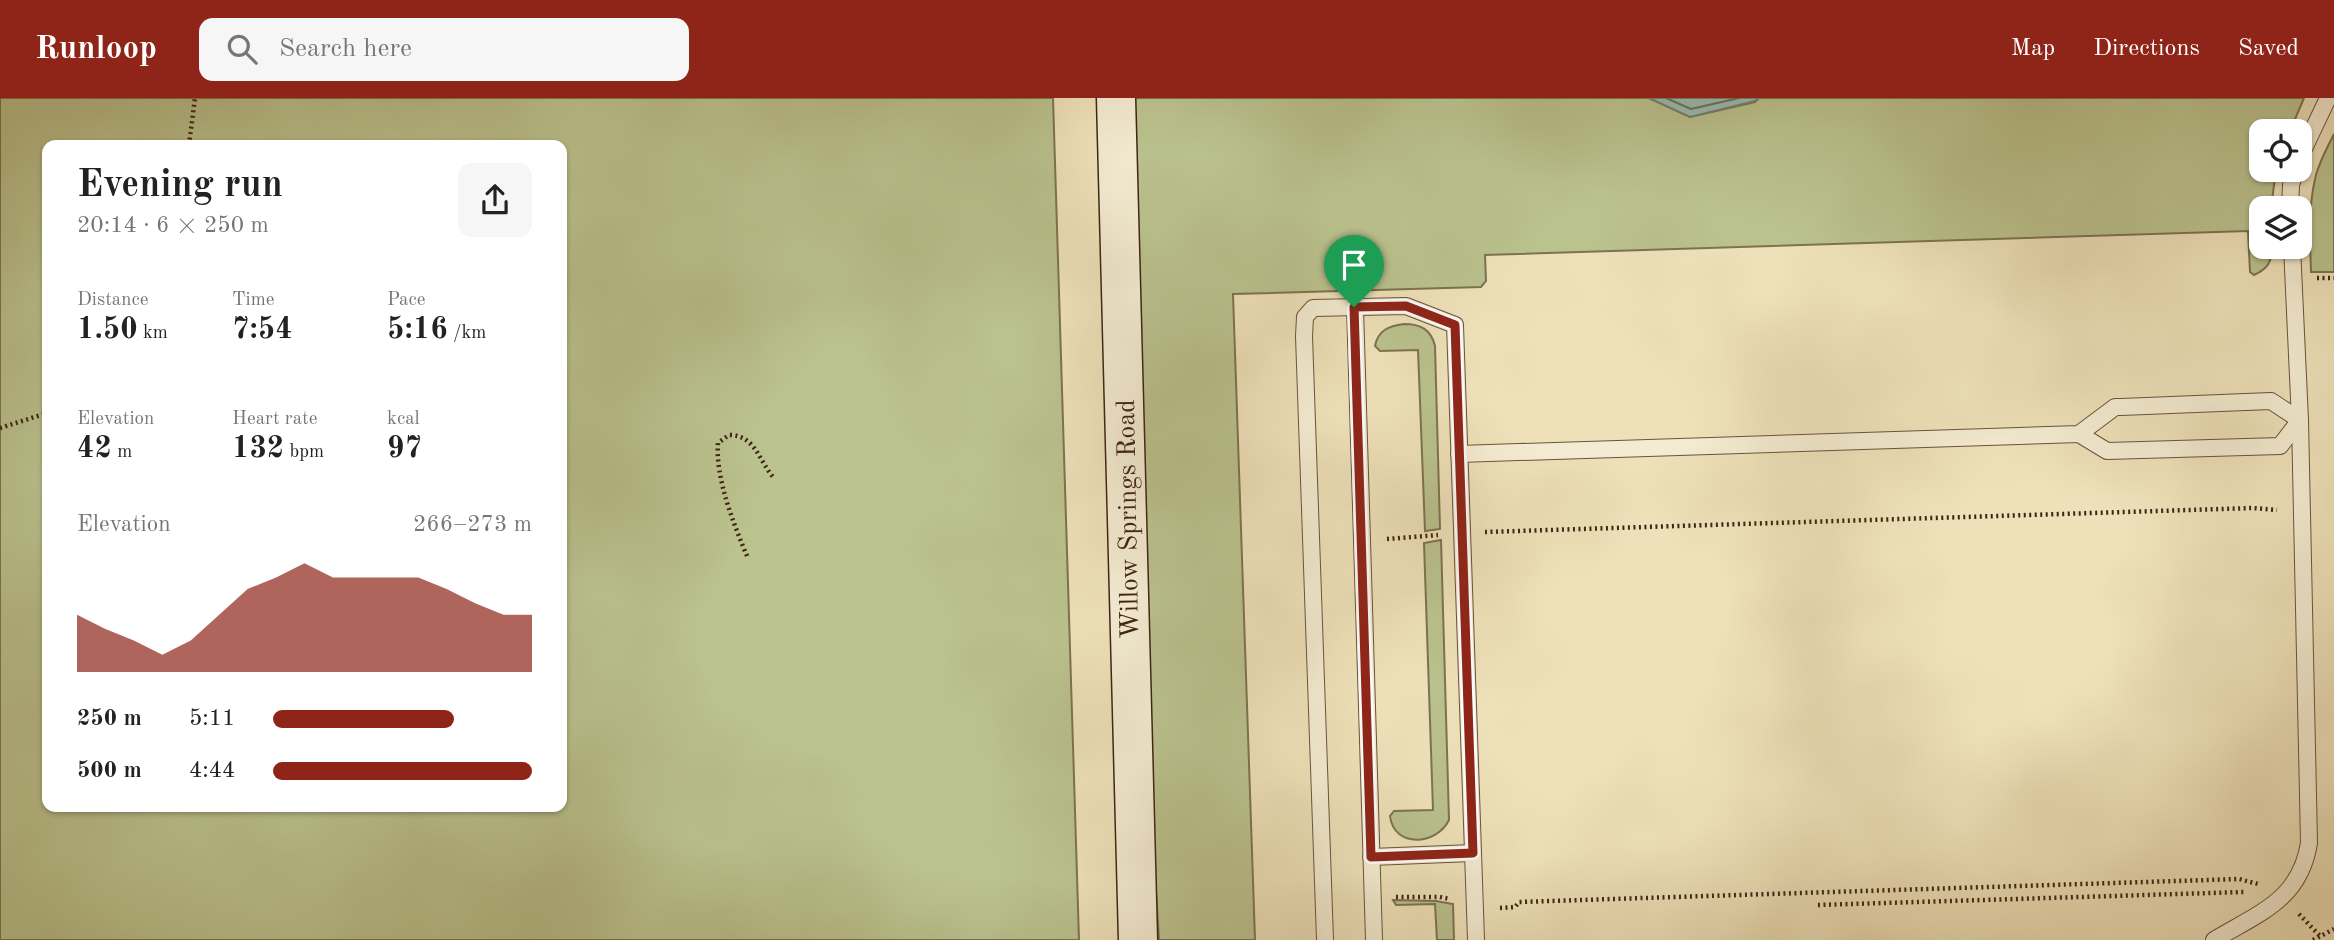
<!DOCTYPE html>
<meta charset="utf-8">
<style>
:root{--surface:#fff;--page:#f6f6f6;--text:#222;--muted:#767676;--accent:#8f2418}
body{margin:0;font-family:"Old Standard TT",serif;background:var(--page);color:var(--text);height:100vh;display:flex;flex-direction:column;font-size:26px;white-space:nowrap}
*{box-sizing:border-box;margin:0}
p{font-size:23px;color:var(--muted)}
.icon{flex:none;width:38px;height:38px;fill:none;stroke:currentColor;stroke-width:2;stroke-linecap:round;stroke-linejoin:round}
.map{position:relative;flex:1;overflow:hidden}
.details{position:absolute;left:42px;top:42px;width:525px;height:672px;display:flex;flex-direction:column;background:var(--surface);border-radius:14px;box-shadow:0 2px 5px #0004}
.details>*{flex:none}
.controls{position:absolute;left:2249px;top:21px;display:grid;gap:14px}
.controls a{display:grid;place-items:center;width:63px;height:63px;border-radius:14px;background:var(--surface);box-shadow:0 2px 5px #0004;font-size:35px}
.pin{position:absolute;display:grid;place-items:center;width:60px;height:60px;color:#fff;margin:-72px -30px;border-radius:50% 50% 50% 0;rotate:-45deg;box-shadow:0 0 7px #0007}
.pin .icon{rotate:45deg}
.round{display:grid;place-items:center;flex:none;width:74px;height:74px;border-radius:14px;background:var(--page)}
.overview{display:flex;align-items:center;justify-content:space-between;height:119px;padding:0 35px}
h1{font-size:38px;font-weight:700;line-height:52px}
.stats{display:grid;grid-template-columns:repeat(3,1fr);gap:10px;height:119px;padding:7px 35px}
.stats div{display:grid;align-content:center}
.stats b{font-size:30px;font-weight:700}
.stats small{font-size:19px;font-weight:400}
.stats p{font-size:19px}
.chart{height:196px;padding:14px 35px}
.chart p{display:flex;justify-content:space-between}
.chart svg{width:100%;height:126px;margin-top:7px;fill:var(--accent);opacity:.7}
ul{padding:0 35px;list-style:none;font-size:23px}
li{display:grid;grid-template-columns:112px 84px 1fr;align-items:center;height:52px}
li i{height:18px;border-radius:9px;background:var(--accent)}
header{display:flex;align-items:center;gap:42px;box-sizing:border-box;height:98px;padding:0 35px;background:var(--accent);color:#fff}
header strong{font-size:33px}
nav{display:flex;gap:38px;margin-inline-start:auto;font-size:24px}
.search{width:490px;height:63px;background:var(--page);display:flex;align-items:center;gap:18px;box-sizing:border-box;padding:0 24px;border-radius:14px;color:var(--muted);font-size:26px}
.map>svg:first-child{display:block}
</style>
<header>
<strong>Runloop</strong>
<div class="search"><svg class="icon" aria-label="search" viewBox="0 0 24 24"><circle cx="10" cy="10" r="6"/><path d="M15 15l6 6"/></svg>Search here</div>
<nav><a>Map</a><a>Directions</a><a>Saved</a></nav>
</header>
<div class="map">
<svg width="2334" height="842" viewBox="0 0 2334 842">
<rect width="100%" height="100%" fill="#eee1b9"/>
<filter id="stains"><feTurbulence type="fractalNoise" baseFrequency=".00286" numOctaves="4"/><feColorMatrix values="0 0 0 0 .2 0 0 0 0 .09 0 0 0 0 .02 0 0 0 .5 -.17"/></filter>
<radialGradient id="worn" r=".72"><stop offset=".6" stop-color="#630" stop-opacity="0"/><stop offset="1" stop-color="#630" stop-opacity=".3"/></radialGradient>
<g fill="#bac28e" stroke="#7c7351" stroke-width="2" fill-rule="evenodd">
<path d="M 0,0 L 1053,0 L 1079,842 L 0,842 ZM 47,47 L 562,47 L 562,709 L 47,709 Z"/>
<path d="M 1132,0 L 1649,0 L 1690,19 L 1755,4 L 1759,0 L 2304,0 L 2290,33 L 2261,33 L 2261,72 L 2276,72 L 2271,110 L 2261,110 L 2261,149 L 2271,149 C 2273,164 2267,171 2254,177 L 2250,174 L 2248,133 L 1485,157 L 1486,183 L 1481,189 L 1233,196 L 1255,842 L 1159,842 L 1150,691 Z"/>
<path d="M 2334,36 L 2334,174 L 2311,174 C 2310,143 2308,112 2315,81 C 2318,66 2327,50 2334,36 Z"/>
<path d="M 1404,226 C 1420,226 1431,231 1435,248 L 1440,431 L 1425,433 L 1418,252 L 1380,253 L 1375,248 C 1378,232 1389,228 1404,226 Z"/>
<path d="M 1441,442 L 1449,722 C 1437,747 1394,751 1390,718 L 1394,713 L 1433,712 L 1424,445 Z"/>
<path d="M 1393,802 L 1436,803 L 1453,806 L 1454,842 L 1437,842 L 1435,806 L 1396,807 Z"/>
</g>
<path fill="#99bdb1" stroke="#758072" stroke-width="2" d="M 1649,0 L 1759,0 L 1755,3 L 1690,19 Z"/>
<g fill="none" stroke-linecap="round" stroke-linejoin="round">
<path stroke="#6c7062" stroke-width="2" d="M 1666,0 L 1691,11 L 1739,0"/>
<g stroke="#6a533d" stroke-width="18">
<g id="service">
<path d="M 2300,59 L 2328,0"/>
<path d="M 2290,110 L 2291,87 L 2296,72"/>
<path d="M 1355,209 L 1374,842"/>
<path d="M 1459,356 L 2079,336 L 2107,353 L 2280,348 L 2300,322 L 2271,303 L 2121,309 L 2115,309 L 2079,336"/>
<path d="M 1371,759 L 1473,755"/>
<path d="M 1325,842 L 1304,238 L 1305,219 L 1313,210 L 1406,208 L 1455,227 L 1476,842"/>
<path d="M 2214,842 C 2259,815 2300,802 2309,745 L 2300,322 L 2292,149"/>
</g>
</g>
<g stroke="#3e2414" stroke-width="41">
<path id="secondary" d="M 1116,0 L 1138,842"/>
</g>
<g stroke="#3e2414" stroke-width="4.5" stroke-dasharray="2 3.5" stroke-linecap="butt">
<path d="M 189,47 L 195,0"/>
<path d="M 2317,180 L 2334,180"/>
<path d="M 0,330 L 47,315"/>
<path d="M 1485,434 L 2253,410 L 2277,412"/>
<path d="M 1387,441 L 1438,437"/>
<path d="M 747,458 C 734,427 715,379 718,345 L 729,337 C 756,337 759,364 774,380"/>
<path d="M 1396,799 L 1440,799 L 1450,801"/>
<path d="M 1818,807 L 2244,794"/>
<path d="M 1500,810 L 1515,809 L 1519,804 L 2239,781 L 2258,786"/>
<path d="M 2299,816 L 2320,838"/>
<path d="M 2313,842 L 2334,831"/>
</g>
<use href="#service" stroke="#f4ecd2" stroke-width="16"/>
<use href="#secondary" stroke="#f4ecd2" stroke-width="38"/>
</g>
<g fill="none" stroke-linecap="round" stroke-linejoin="round">
<g stroke="#fff" stroke-width="14">
<path id="route" d="M 1406,208 L 1455,227 L 1473,755 L 1371,759 L 1354,209 Z"/>
</g>
<use href="#route" stroke="#8f2418" stroke-width="9"/>
</g>
<g text-anchor="middle" stroke-width="6" stroke-linejoin="round" paint-order="stroke">
<g font-size="26" fill="#3e2414" stroke="#f4ecd2">
<text transform="translate(1127 421) rotate(-91)" y="9">Willow Springs Road</text>
</g>
</g>
<rect width="100%" height="100%" filter="url(#stains)"/>
<rect width="100%" height="100%" fill="url(#worn)"/>
</svg>
<div class="controls">
<a><svg class="icon" aria-label="locate" viewBox="0 0 24 24"><circle cx="12" cy="12" r="6"/><path d="M12 2v4M12 18v4M2 12h4M18 12h4"/></svg></a>
<a><svg class="icon" aria-label="layers" viewBox="0 0 24 24"><path d="M12 4l9 5-9 5-9-5zM3 14l9 5 9-5"/></svg></a>
</div>
<div class="pin" style="left:1354px;top:209px;background:#1e9e55"><svg class="icon" aria-label="arrive" viewBox="0 0 24 24"><path d="M6 21V4h12l-3 4 3 4H6"/></svg></div>
<section class="details">
<div class="overview"><div><h1>Evening run</h1><p>20:14 · 6 × 250 m</p></div><a class="round"><svg class="icon" aria-label="share" viewBox="0 0 24 24"><path d="M12 15V3M7 8l5-5 5 5M5 13v7h14v-7"/></svg></a></div>
<div class="stats">
<div><p>Distance</p><b>1.50<small> km</small></b></div>
<div><p>Time</p><b>7:54</b></div>
<div><p>Pace</p><b>5:16<small> /km</small></b></div>
</div>
<div class="stats">
<div><p>Elevation</p><b>42<small> m</small></b></div>
<div><p>Heart rate</p><b>132<small> bpm</small></b></div>
<div><p>kcal</p><b>97</b></div>
</div>
<div class="chart"><p><span>Elevation</span>266–273 m</p>
<svg viewBox="0 0 160 44" preserveAspectRatio="none"><path d="M0 44V24L10 29L20 33L30 38L40 33L50 24L60 15L70 11L80 6L90 11L100 11L110 11L120 11L130 15L140 20L150 24L160 24V44z"/></svg>
</div>
<ul>
<li><b>250 m</b>5:11<i style="width:70%"></i></li>
<li><b>500 m</b>4:44<i style="width:100%"></i></li>
</ul>
</section>
</div>
